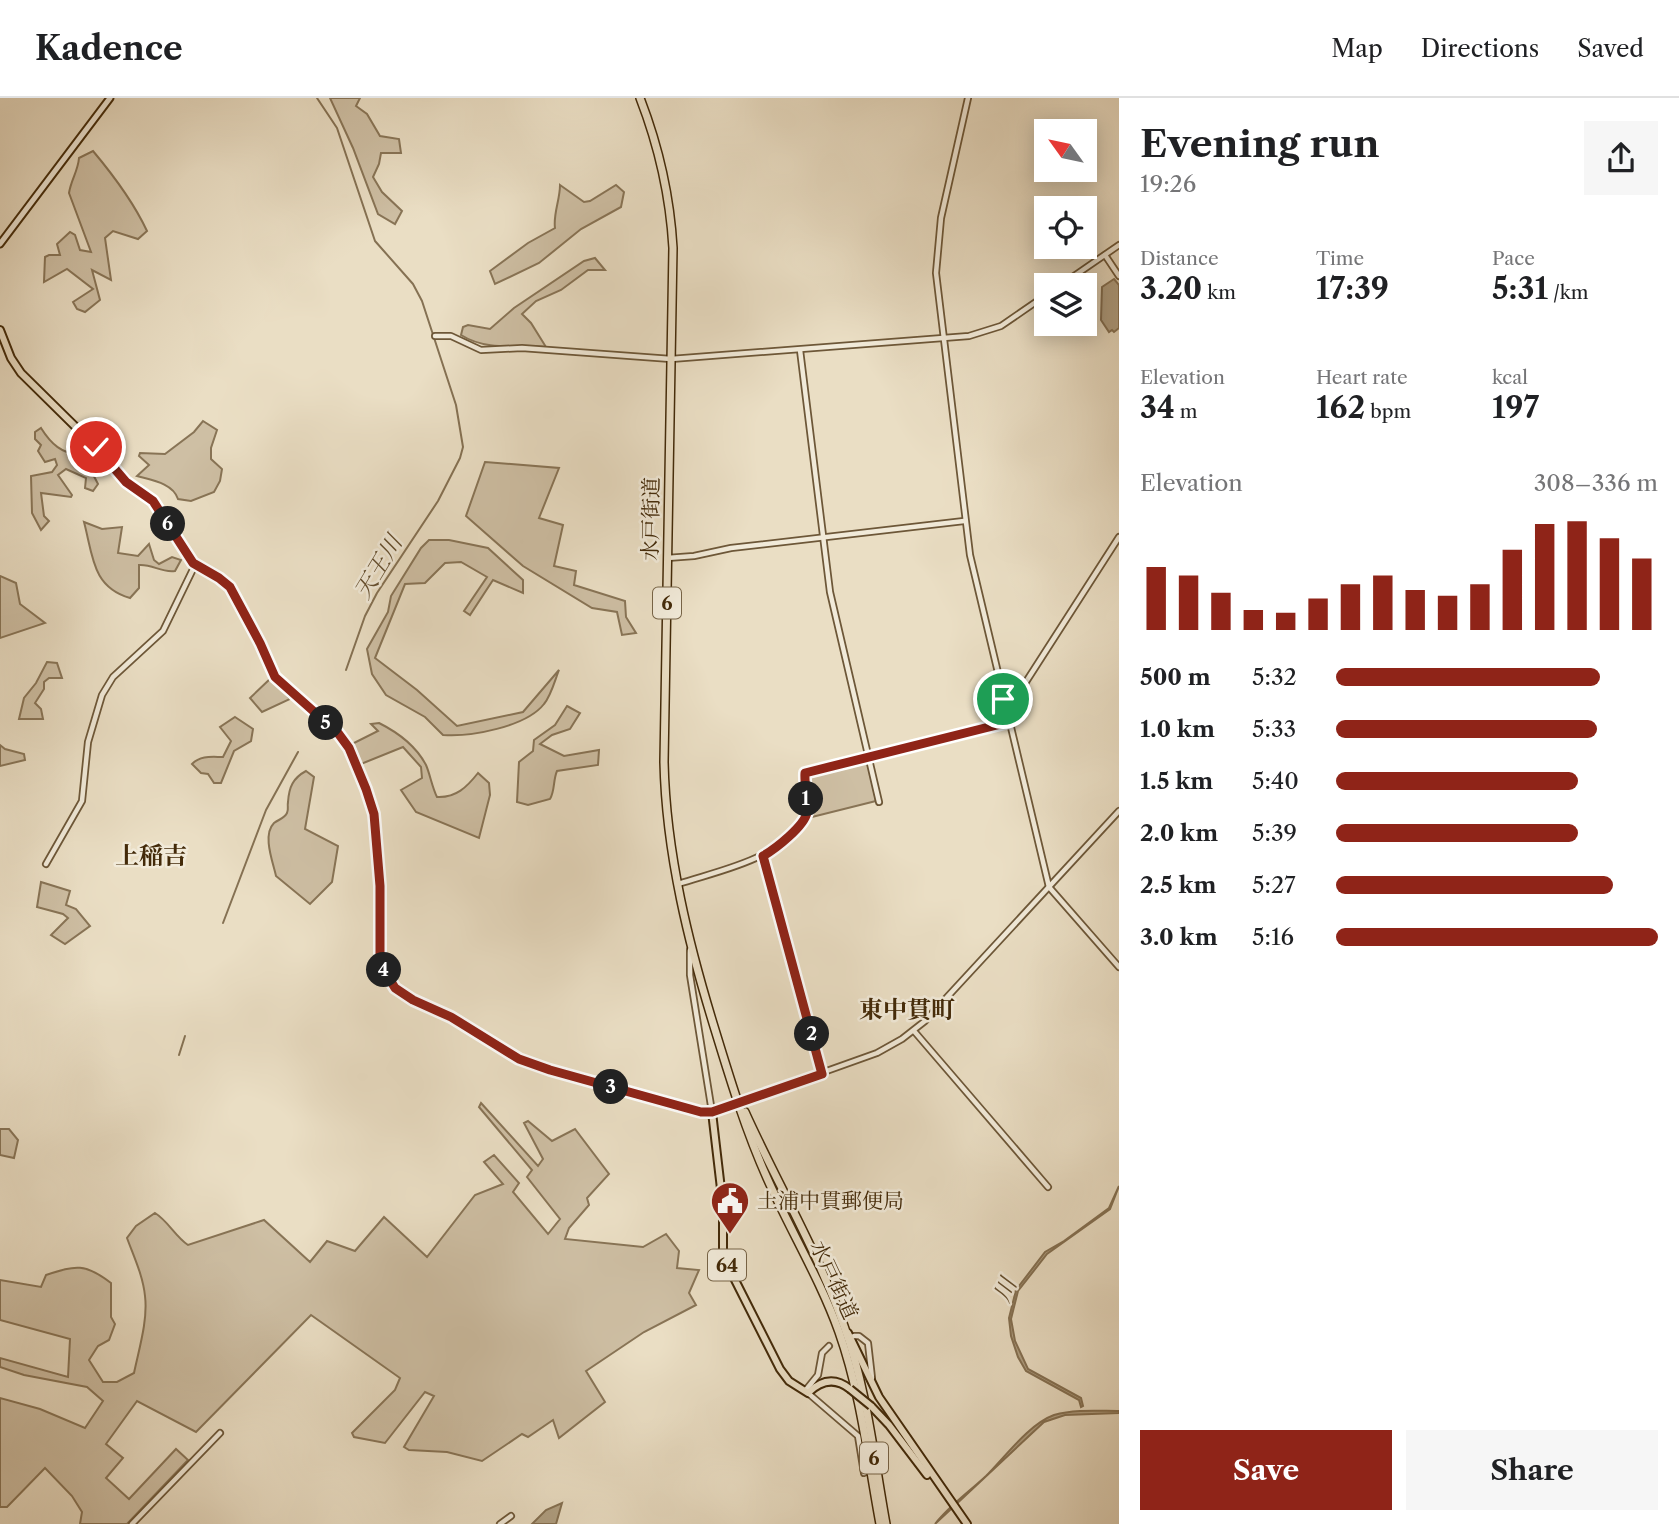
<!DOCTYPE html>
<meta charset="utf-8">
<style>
:root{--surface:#fff;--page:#f6f6f6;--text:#202124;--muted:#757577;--line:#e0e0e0;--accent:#8f2418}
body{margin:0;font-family:"Libre Caslon Text","Noto Serif JP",serif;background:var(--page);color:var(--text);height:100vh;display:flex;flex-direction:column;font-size:26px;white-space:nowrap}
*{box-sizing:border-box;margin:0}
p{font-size:23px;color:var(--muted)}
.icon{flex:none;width:38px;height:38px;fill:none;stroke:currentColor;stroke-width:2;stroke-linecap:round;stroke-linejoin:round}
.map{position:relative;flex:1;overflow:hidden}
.sheet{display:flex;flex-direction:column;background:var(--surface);width:560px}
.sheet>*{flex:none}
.needle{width:46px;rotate:303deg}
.controls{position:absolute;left:1034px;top:21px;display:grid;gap:14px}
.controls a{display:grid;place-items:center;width:63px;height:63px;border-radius:0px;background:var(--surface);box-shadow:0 4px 18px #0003;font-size:35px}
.pin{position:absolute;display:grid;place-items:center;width:60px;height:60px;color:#fff;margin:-30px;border:4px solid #fff;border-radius:50%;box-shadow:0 2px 7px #0007}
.km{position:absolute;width:35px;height:35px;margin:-18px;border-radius:50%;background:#222;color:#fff;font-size:19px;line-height:35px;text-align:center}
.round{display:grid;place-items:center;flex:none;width:74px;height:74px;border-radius:0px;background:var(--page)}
.overview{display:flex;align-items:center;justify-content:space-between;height:119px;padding:0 21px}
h1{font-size:38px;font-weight:700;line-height:52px}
.metrics{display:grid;grid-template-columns:repeat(3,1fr);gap:10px;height:119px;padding:7px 21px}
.metrics div{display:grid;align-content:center}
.metrics b{font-size:30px;font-weight:700}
.metrics small{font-size:19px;font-weight:400}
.metrics p{font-size:19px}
.chart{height:196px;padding:14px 21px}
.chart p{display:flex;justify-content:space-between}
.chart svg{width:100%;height:126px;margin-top:7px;stroke:var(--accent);stroke-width:6}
.button{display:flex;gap:14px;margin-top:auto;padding:14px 21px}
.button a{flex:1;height:80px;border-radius:0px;background:var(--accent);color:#fff;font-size:28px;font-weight:700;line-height:80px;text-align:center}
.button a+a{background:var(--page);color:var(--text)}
ul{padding:0 21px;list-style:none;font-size:23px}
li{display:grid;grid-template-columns:112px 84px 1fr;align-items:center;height:52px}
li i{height:18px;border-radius:9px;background:var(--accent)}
header{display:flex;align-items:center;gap:42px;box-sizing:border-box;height:98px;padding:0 35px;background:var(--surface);border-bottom:2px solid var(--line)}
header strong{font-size:33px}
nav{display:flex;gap:38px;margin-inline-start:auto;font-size:24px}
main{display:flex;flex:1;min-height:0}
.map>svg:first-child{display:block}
</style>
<header>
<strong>Kadence</strong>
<nav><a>Map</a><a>Directions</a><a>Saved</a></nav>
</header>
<main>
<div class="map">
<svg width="1119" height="1426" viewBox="0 0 1119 1426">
<rect width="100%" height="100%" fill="#eadec4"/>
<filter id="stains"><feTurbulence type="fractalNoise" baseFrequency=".00286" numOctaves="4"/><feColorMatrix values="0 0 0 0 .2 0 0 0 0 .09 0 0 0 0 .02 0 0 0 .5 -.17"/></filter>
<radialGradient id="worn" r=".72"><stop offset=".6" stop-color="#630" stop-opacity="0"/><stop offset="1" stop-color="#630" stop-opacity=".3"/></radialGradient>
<g fill="#cebfa4" stroke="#887456" stroke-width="2">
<path d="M 330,0 L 360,0 L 356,8 L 367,16 L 380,38 L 399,41 L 401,55 L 381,55 L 379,66 L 373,79 L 382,94 L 402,113 L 395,126 L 378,116 L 353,50 Z"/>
<path d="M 93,53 C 114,78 133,103 147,133 L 138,141 L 113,133 L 105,140 L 111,182 L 92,172 L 100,202 L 85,214 L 77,211 L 73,204 L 93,191 L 67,171 L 44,184 L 45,159 L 49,157 L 60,157 L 57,146 L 70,134 L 75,137 L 80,152 L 91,154 L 69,95 C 71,82 78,73 79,60 Z"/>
<path d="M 560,87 L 584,104 L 590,103 L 616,87 L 624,94 L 621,109 L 581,131 L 539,165 L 495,186 L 490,173 L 528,145 L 555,130 C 553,116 560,102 560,87 Z"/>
<path d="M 595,160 L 605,172 L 588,172 L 561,192 L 536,203 L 522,216 L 531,225 L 546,249 C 517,247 486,253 461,237 L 463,229 L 468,227 L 490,231 L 514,210 L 584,163 Z"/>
<path d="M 203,323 L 217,332 L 211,350 L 211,361 L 222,371 L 220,383 L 214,394 L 191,403 L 178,401 C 173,385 151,382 137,378 L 149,367 L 139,358 L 140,355 L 165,356 L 194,334 Z"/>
<path d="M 41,330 C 51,346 62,356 81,357 L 86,363 L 98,386 L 93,393 L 85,390 L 86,380 L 66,371 L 58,377 L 72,397 L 71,399 L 41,395 L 44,418 L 49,423 L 41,432 L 32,415 L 31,378 L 52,374 L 57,367 L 55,361 L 45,364 L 38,353 L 41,347 L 35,341 L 35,334 Z"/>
<path d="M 485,364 L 559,370 L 539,420 L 563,427 L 554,468 L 576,473 L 574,487 L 625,503 L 626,519 L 636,535 L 622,537 L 617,514 L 592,510 L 523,468 L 466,418 Z"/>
<path d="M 84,424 L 102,431 L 122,429 L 118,455 L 138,458 L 149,446 L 154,462 L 159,466 L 172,459 L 181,462 L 175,473 C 161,475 153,466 139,467 L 139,490 L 130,500 C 92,489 93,458 84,424 Z"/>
<path d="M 429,442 L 449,442 L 488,450 L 523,482 L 523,495 L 493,482 L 470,517 L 464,513 L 487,479 L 461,464 L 445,465 L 425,485 L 405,486 L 375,560 L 417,592 L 457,628 L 523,614 L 559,572 C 555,582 551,598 544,606 C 526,629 470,639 443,637 L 425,619 L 386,597 L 372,576 L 367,551 L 388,514 L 391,498 L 421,450 Z"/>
<path d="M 0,478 L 16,485 L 20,506 L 45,525 L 0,540 Z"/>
<path d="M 47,564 L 57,565 L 62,580 L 49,580 L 44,584 L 44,591 L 35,605 L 41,611 L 43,621 L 19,621 L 24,600 L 36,585 Z"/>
<path d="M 271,580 L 290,601 L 262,614 L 250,600 Z"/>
<path d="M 567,608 L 580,615 L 570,631 L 552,637 L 540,646 L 564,658 L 599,652 L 598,667 L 557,673 C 553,682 555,693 550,701 L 528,707 L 517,704 L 519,664 L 533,653 L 534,642 L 555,627 Z"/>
<path d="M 235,619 L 253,631 L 251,643 L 234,653 L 221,685 L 214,685 L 208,676 L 201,675 L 192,666 C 201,657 212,659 223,659 L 231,643 L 220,629 Z"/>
<path d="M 379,625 C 397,634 416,648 426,667 C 430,676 432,689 437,699 C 456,700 467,689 478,675 L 489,685 L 490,697 L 479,740 L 416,714 L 401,692 L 422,680 L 421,669 L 403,649 L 361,666 L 350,647 L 378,633 L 371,626 Z"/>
<path d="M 0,647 L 5,651 L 24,656 L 25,662 L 0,668 Z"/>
<path d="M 867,659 L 876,703 L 812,719 L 809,679 L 866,664 Z"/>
<path d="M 306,673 L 314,679 L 305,731 L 338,748 L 332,784 L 310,806 L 276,778 C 273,764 262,737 274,725 C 279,721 284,721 287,715 C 289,709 287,710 288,704 C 289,689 293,680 306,673 Z"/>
<path d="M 41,784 L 70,793 L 66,807 L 76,811 L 90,828 L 65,846 L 51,837 L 68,820 L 63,816 L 37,809 Z"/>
<path d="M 481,1005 L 538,1068 L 543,1061 L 524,1025 L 528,1023 L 552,1043 L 575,1031 L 609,1076 L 587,1100 L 589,1107 L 569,1130 L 565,1141 L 643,1149 L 666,1136 L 679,1153 L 677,1170 L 699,1172 L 689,1195 L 696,1207 L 644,1234 L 586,1273 L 605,1304 L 559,1340 L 553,1322 L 528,1339 L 522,1336 L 482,1363 L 447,1354 L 409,1352 L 404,1349 L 434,1298 L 425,1294 L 385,1345 L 354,1339 L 352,1335 L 395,1292 L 400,1280 L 311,1217 L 196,1334 L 137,1303 L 106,1346 L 123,1360 L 106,1380 L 129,1401 L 176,1351 L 188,1362 L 127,1426 L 80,1426 L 82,1414 L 72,1398 L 45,1370 L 7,1409 L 0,1409 L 0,1300 L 40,1311 L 85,1330 L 103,1303 L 87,1289 L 24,1277 L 0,1269 L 0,1260 L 68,1279 L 70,1241 L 0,1222 L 0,1182 L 41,1189 L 46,1177 C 76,1167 85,1165 111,1185 L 111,1219 L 115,1226 L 109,1242 L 98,1248 L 89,1262 L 103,1284 L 117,1284 L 134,1275 C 139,1251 148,1222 145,1198 C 143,1178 134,1159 127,1140 L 136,1128 L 155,1115 C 168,1123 175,1138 188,1147 L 264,1122 L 310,1164 L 327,1143 L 355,1153 L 384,1119 L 427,1159 L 475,1097 L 503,1086 L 484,1064 L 494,1057 L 519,1085 L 513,1094 L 548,1136 L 560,1121 L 527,1079 L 532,1072 L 479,1009 Z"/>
<path d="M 0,1031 L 9,1031 L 18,1042 L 14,1060 L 0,1057 Z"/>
</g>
<g fill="#b1a184" stroke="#857153" stroke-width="2">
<path d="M 1114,181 L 1119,187 L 1119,230 L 1114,234 L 1112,232 L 1109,234 L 1101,222 L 1102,189 Z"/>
<path d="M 1119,1088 L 1110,1111 L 1047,1156 L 1018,1193 L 1011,1221 L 1015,1243 L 1028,1271 L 1081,1300 L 1083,1308 L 1081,1309 L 1079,1302 L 1026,1273 L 1018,1259 L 1011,1238 L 1009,1220 L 1016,1192 L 1045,1154 L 1064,1143 L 1109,1110 Z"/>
<path d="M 1119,1313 L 1119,1315 L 1065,1317 L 1044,1324 L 935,1426 C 950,1407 969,1394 986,1378 C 1005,1359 1029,1326 1054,1317 C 1075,1311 1098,1313 1119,1313 Z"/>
<path d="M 562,1405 L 556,1426 L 532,1426 L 546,1412 Z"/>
</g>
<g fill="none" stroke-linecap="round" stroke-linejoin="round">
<g stroke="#857153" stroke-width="2">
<path d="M 317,0 L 337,30 L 375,143 L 413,186 L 422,203 L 456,307 L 463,349 L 460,360 L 438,403 L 377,495 L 365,518 L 346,572"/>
<path d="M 223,825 L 266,712 L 298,654"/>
<path d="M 179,957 L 185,938"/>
</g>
<g stroke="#6d5738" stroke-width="8">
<g id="tertiary">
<path d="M 968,0 L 941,120 L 936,175 L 970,457 L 1049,789 L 1119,869"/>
<path d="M 1105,157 L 1119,178"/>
<path d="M 1061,187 L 1119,147"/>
<path d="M 435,238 L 451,238 L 481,252 L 522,250 L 671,261 L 969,238 L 1001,228 L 1046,197"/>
<path d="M 800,252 L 830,494 L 879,704"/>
<path d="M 667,460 L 694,458 L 731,450 L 964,423"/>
<path d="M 1003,601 L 1012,598 L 1022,590 L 1119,439"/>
<path d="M 763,758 L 822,976"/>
<path d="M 46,766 L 82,703 L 88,644 L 102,597 L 113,579 L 163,533 L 195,467"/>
<path d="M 678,786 C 724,771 781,762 807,716 L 805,675 L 1009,624"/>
<path d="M 690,852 L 690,877 L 712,1014 L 877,955 L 902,941 L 925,923 L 1119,713"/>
<path d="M 914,933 L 1048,1089"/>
<path d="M 854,1238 L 859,1238 L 868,1245 L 872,1280"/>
<path d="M 805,1293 L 818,1277 L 822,1255 L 829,1248"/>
<path d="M 808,1295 L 858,1338 L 864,1375"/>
<path d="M 132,1426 L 220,1335"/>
<path d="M 500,1426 L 511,1418"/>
</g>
</g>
<g stroke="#432a09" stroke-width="9">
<path id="secondary" d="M 0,146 L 110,0"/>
</g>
<g stroke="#432a09" stroke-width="10">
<g id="primary">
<path d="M 0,232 L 11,260 L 21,275 L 96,349 L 126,384 L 153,403 L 193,465 L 219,479 L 230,489 L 260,545 L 275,579 L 334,632 L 349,650 L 366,691 L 374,717 L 380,787 L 380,856 L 384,872 L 395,890 L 413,902 L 451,919 L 519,961 L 550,972 L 701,1014 L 712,1014 L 723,1108 L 723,1154 L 734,1180 L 780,1271 L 789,1283 L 808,1295 C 821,1282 835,1279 850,1291"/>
<path d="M 848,1235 L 879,1299 L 967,1426"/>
<path d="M 871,1308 L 889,1327 L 927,1377"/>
</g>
</g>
<g stroke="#432a09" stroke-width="10">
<g id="trunk">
<path d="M 640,0 C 659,49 670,98 673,150 L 664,664 C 666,756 689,848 716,935 C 731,984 746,1033 767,1080 C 790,1132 820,1181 839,1234 C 861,1296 868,1362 880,1426"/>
<path d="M 745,1014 C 777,1085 818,1154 844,1228 C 867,1291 874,1360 886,1426"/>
</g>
</g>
<use href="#tertiary" stroke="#f1ead9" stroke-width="4.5"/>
<use href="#secondary" stroke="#f1ead9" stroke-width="5"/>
<use href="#primary" stroke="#eadec4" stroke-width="6"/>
<use href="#trunk" stroke="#eadec4" stroke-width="7"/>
<g stroke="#432a09" stroke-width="10" stroke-linecap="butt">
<path id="primary-bridge" d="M 850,1291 L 871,1308"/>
</g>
<use href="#primary-bridge" stroke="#eadec4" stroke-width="6"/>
</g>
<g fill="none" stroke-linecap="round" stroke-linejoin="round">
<g stroke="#fff" stroke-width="14">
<path id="route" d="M 96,349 L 126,384 L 153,403 L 193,465 L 219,480 L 230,489 L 260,545 L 275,579 L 338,635 L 349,650 L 366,691 L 374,716 L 380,788 L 380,856 L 384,872 L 395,890 L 413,902 L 451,919 L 519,961 L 550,972 L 701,1014 L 712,1014 L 822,976 L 763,758 C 775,751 805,728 807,714 C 809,702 804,687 805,675 L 1009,624 L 1003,601"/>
</g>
<use href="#route" stroke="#8f2418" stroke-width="9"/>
</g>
<defs>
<g id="civic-pin" transform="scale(2.0125)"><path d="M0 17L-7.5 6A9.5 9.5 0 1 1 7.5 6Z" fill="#8f2418" stroke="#f1ead9"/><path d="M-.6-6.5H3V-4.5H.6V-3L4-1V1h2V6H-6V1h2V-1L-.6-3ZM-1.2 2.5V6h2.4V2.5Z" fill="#fff"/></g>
</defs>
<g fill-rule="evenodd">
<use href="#civic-pin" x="730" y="1103"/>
</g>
<g text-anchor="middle" stroke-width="5" stroke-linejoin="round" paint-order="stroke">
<g fill="#f1ead9" stroke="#776447" stroke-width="2">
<rect x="653" y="489.5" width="28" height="31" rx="5"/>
<rect x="708" y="1151.5" width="38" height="31" rx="5"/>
<rect x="860" y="1344.5" width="28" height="31" rx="5"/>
</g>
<g font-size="19" font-weight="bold" fill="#432a09">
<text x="667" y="512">6</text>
<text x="727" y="1174">64</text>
<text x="874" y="1367">6</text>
</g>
<g font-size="21" fill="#432a09" stroke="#f1ead9">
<text transform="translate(651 421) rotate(-89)" y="7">水戸街道</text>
<text transform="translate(834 1182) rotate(65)" y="7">水戸街道</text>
</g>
<g font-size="21" fill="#432a09" stroke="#f1ead9" text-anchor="start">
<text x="757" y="1110">土浦中貫郵便局</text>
</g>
<g font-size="23" font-style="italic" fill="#644e2e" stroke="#f1ead9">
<text transform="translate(378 469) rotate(-59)" y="8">天王川</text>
<text transform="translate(1005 1192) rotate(-67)" y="8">川</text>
</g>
<g font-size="24" font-weight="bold" fill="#432a09" stroke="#f1ead9">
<text x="151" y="766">上稲吉</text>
<text x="907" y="920">東中貫町</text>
</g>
</g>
<rect width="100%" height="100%" filter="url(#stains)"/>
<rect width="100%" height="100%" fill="url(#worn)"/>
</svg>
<div class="controls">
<a><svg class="needle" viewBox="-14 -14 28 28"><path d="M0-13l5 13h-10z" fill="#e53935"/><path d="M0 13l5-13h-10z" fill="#757577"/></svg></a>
<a><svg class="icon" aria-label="locate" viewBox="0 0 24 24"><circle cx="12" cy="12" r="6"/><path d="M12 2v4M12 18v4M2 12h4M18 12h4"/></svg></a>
<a><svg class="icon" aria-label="layers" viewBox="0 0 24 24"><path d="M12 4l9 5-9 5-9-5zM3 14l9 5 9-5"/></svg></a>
</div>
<div class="pin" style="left:1003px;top:601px;background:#1e9e55"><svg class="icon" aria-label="arrive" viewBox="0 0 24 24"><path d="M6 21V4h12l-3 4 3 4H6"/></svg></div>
<div class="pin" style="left:96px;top:349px;background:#d93025"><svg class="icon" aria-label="check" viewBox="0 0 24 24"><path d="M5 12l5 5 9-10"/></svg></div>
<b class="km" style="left:806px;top:701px">1</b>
<b class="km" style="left:812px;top:936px">2</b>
<b class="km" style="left:611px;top:989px">3</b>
<b class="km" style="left:384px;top:872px">4</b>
<b class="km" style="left:326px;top:625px">5</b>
<b class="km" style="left:168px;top:426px">6</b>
</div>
<section class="sheet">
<div class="overview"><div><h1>Evening run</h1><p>19:26</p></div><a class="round"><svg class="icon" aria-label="share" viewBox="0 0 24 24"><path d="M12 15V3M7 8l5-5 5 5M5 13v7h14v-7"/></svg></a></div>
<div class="metrics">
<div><p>Distance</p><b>3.20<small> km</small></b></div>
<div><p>Time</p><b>17:39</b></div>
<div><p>Pace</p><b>5:31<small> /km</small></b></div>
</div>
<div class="metrics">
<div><p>Elevation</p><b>34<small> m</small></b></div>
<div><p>Heart rate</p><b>162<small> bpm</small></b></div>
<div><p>kcal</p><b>197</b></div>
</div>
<div class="chart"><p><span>Elevation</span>308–336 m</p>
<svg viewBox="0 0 160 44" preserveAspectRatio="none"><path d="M5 44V22M15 44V25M25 44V31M35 44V37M45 44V38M55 44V33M65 44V28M75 44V25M85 44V30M95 44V32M105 44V28M115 44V16M125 44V7M135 44V6M145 44V12M155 44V19"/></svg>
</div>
<ul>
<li><b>500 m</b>5:32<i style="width:82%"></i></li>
<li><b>1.0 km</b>5:33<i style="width:81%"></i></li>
<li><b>1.5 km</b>5:40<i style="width:75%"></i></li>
<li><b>2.0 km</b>5:39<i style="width:75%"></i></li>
<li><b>2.5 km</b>5:27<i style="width:86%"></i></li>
<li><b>3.0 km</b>5:16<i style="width:100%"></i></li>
</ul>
<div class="button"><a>Save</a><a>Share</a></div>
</section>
</main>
